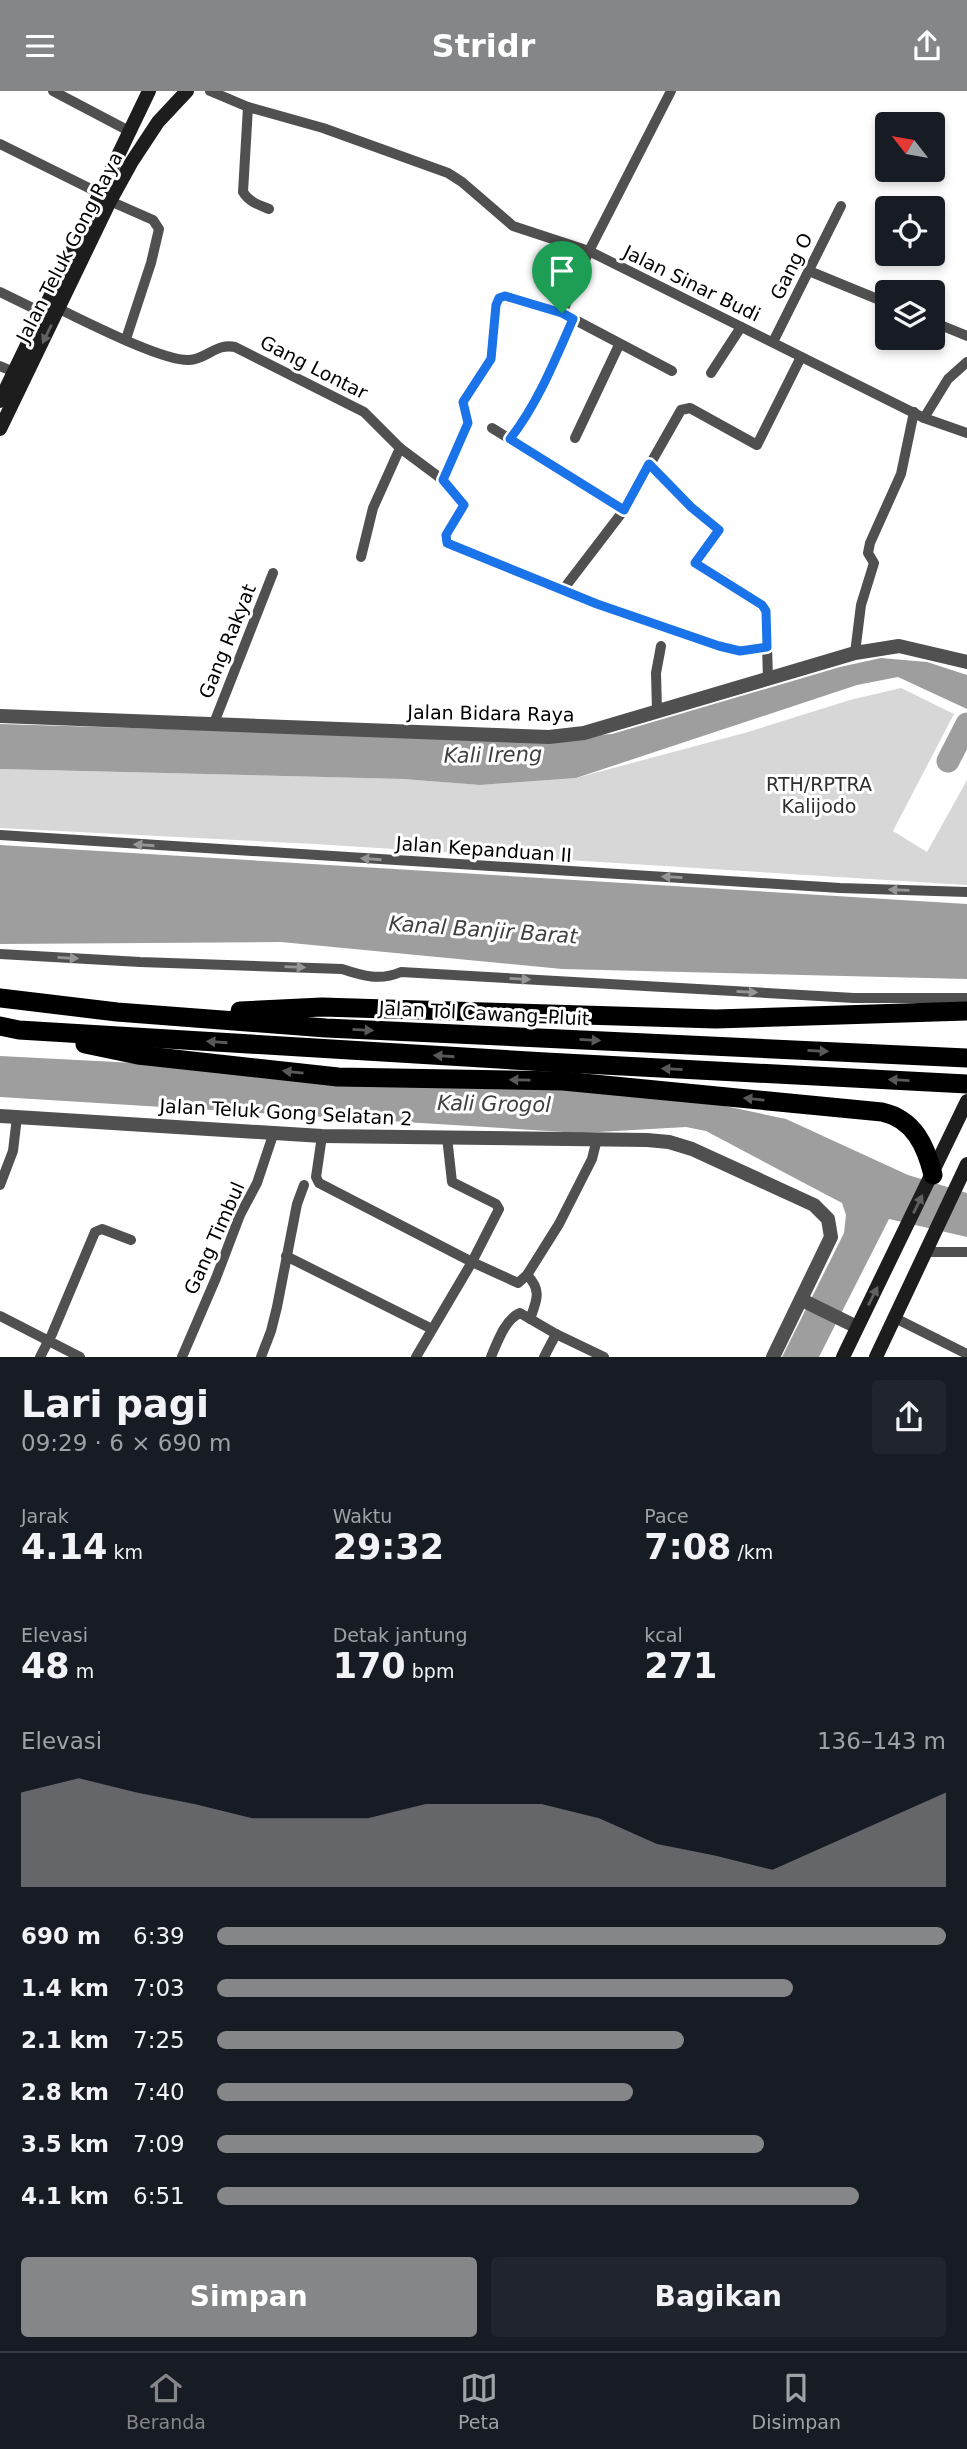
<!DOCTYPE html>
<html lang="id">
<meta charset="utf-8">
<style>
:root{--surface:#171b24;--page:#20242c;--text:#f1f3f6;--muted:#9ea1a6;--line:#363941;--accent:#858687}
body{margin:0;font-family:"DejaVu Sans",sans-serif;background:var(--page);color:var(--text);height:100vh;display:flex;flex-direction:column;font-size:26px;white-space:nowrap}
*{box-sizing:border-box;margin:0}
p{font-size:23px;color:var(--muted)}
.icon{flex:none;width:38px;height:38px;fill:none;stroke:currentColor;stroke-width:2;stroke-linecap:round;stroke-linejoin:round}
.map{position:relative;height:1266px;overflow:hidden}
.drawer{display:flex;flex-direction:column;background:var(--surface);flex:1}
.drawer>*{flex:none}
.needle{width:46px;rotate:301deg}
.controls{position:absolute;left:875px;top:21px;display:grid;gap:14px}
.controls a{display:grid;place-items:center;width:70px;height:70px;border-radius:7px;background:var(--surface);box-shadow:0 4px 10px #0003;font-size:35px}
.pin{position:absolute;display:grid;place-items:center;width:60px;height:60px;color:#fff;margin:-72px -30px;border-radius:50% 50% 50% 0;rotate:-45deg;box-shadow:0 0 7px #0007}
.pin .icon{rotate:45deg}
.round{display:grid;place-items:center;flex:none;width:74px;height:74px;border-radius:7px;background:var(--page)}
.head{display:flex;align-items:center;justify-content:space-between;height:119px;padding:0 21px}
h1{font-size:38px;font-weight:700;line-height:52px}
.stats{display:grid;grid-template-columns:repeat(3,1fr);gap:10px;height:119px;padding:7px 21px}
.stats div{display:grid;align-content:center}
.stats b{font-size:35px;font-weight:700}
.stats small{font-size:19px;font-weight:400}
.stats p{font-size:19px}
.chart{height:196px;padding:14px 21px}
.chart p{display:flex;justify-content:space-between}
.chart svg{width:100%;height:126px;margin-top:7px;fill:var(--accent);opacity:.7}
.action{display:flex;gap:14px;margin-top:auto;padding:14px 21px}
.action a{flex:1;height:80px;border-radius:7px;background:var(--accent);color:#fff;font-size:28px;font-weight:700;line-height:80px;text-align:center}
.action a+a{background:var(--page);color:var(--text)}
ul{padding:0 21px;list-style:none;font-size:23px}
li{display:grid;grid-template-columns:112px 84px 1fr;align-items:center;height:52px}
li i{height:18px;border-radius:9px;background:var(--accent)}
header{display:flex;justify-content:space-between;align-items:center;height:91px;padding:0 21px;background:var(--accent);color:#fff;font-size:32px;font-weight:700}
.tab-bar{display:flex;justify-content:space-around;align-items:center;height:98px;border-top:2px solid var(--line);background:var(--surface);font-size:19px;color:var(--muted)}
.tab-bar a{display:grid;justify-items:center;gap:4px}
.tab-bar .on{color:var(--accent)}
.map>svg:first-child{display:block}
</style>
<header><svg class="icon" aria-label="menu" viewBox="0 0 24 24"><path d="M4 6h16M4 12h16M4 18h16"/></svg>Stridr<svg class="icon" aria-label="share" viewBox="0 0 24 24"><path d="M12 15V3M7 8l5-5 5 5M5 13v7h14v-7"/></svg></header>
<div class="map">
<svg width="967" height="1266" viewBox="0 0 967 1266">
<rect width="100%" height="100%" fill="#fff"/>
<path fill="#d7d7d7" d="M 901,597 L 954,623 L 893,740 L 927,761 L 967,689 L 967,794 L 314,753 L 0,737 L 0,678 L 403,688 L 480,694 L 576,687 L 748,641 L 850,609 Z"/>
<g fill="#9e9e9e">
<path d="M 881,567 L 927,571 L 967,584 L 967,618 L 898,586 L 857,594 L 576,687 L 480,694 L 403,688 L 0,678 L 0,633 L 527,649 L 612,643 L 840,576 Z"/>
<path d="M 0,754 L 967,813 L 967,888 L 562,878 L 281,851 L 0,853 Z"/>
<path d="M 0,965 L 581,995 L 711,1012 L 786,1028 L 908,1084 L 967,1102 L 967,1146 L 889,1128 L 819,1266 L 782,1266 L 844,1142 L 846,1124 L 842,1112 L 706,1040 L 686,1036 L 581,1042 L 0,1006 Z"/>
</g>
<g fill="none" stroke-linecap="round" stroke-linejoin="round">
<path stroke="#9e9e9e" stroke-width="23" d="M 948,670 L 967,633"/>
<g stroke="#505050" stroke-width="10">
<path d="M 53,0 L 129,40"/>
<path d="M 210,0 L 248,16 L 323,37 L 448,82 L 462,91 L 513,135 L 589,160 L 924,327 L 967,342"/>
<path d="M 248,16 L 243,101 C 249,111 259,114 269,118"/>
<path d="M 0,53 L 99,102"/>
<path d="M 110,110 L 153,129 L 159,138 L 151,172 L 126,248"/>
<path d="M 809,180 L 887,212"/>
<path d="M 0,201 L 43,222"/>
<path d="M 59,218 C 87,231 162,270 189,269 C 207,268 216,252 235,256 L 364,321 L 400,357 L 443,389 L 460,407 L 464,416 L 446,444 L 445,450 L 449,454 L 597,513 L 734,560 L 767,556"/>
<path d="M 562,222 L 589,160 L 671,0"/>
<path d="M 933,231 L 967,245"/>
<path d="M 773,251 L 841,115"/>
<path d="M 0,275 L 14,281"/>
<path d="M 711,282 L 741,236"/>
<path d="M 924,327 L 948,288 L 967,271"/>
<path d="M 492,337 L 624,419"/>
<path d="M 575,347 L 619,254"/>
<path d="M 510,348 L 537,306 L 573,228"/>
<path d="M 649,373 L 691,416 L 718,439 L 695,472 L 726,489 L 766,520 L 768,589"/>
<path d="M 443,389 L 468,332 L 463,311 L 491,268 L 496,214 L 501,206 L 562,222 L 672,280"/>
<path d="M 361,466 L 373,417 L 400,357"/>
<path d="M 562,500 L 624,419 L 681,319 L 690,317 L 757,354 L 801,266"/>
<path d="M 855,562 L 861,514 L 874,472 L 868,462 L 870,452 L 901,383 L 914,321"/>
<path d="M 657,620 L 656,582 L 661,555"/>
<path d="M 214,632 L 273,482"/>
<path d="M 0,744 L 840,797 L 967,801"/>
<path d="M 0,863 L 140,871 L 342,878 C 363,885 380,890 401,881 L 854,907 L 967,907"/>
<path d="M 322,1045 L 316,1086 L 319,1092 L 472,1171 L 416,1266"/>
<path d="M 447,1046 L 452,1091 L 496,1113 L 499,1118 L 472,1171 L 518,1192 L 527,1184 L 559,1133 L 592,1068 L 597,1048"/>
<path d="M 0,1094 L 13,1060 L 17,1026"/>
<path d="M 926,1161 L 967,1161"/>
<path d="M 286,1165 L 432,1238"/>
<path d="M 527,1184 C 542,1199 537,1209 530,1228"/>
<path d="M 0,1225 L 80,1266"/>
<path d="M 895,1227 L 967,1263"/>
<path d="M 40,1266 L 52,1243 L 95,1141 L 102,1138 L 131,1149"/>
<path d="M 182,1266 L 216,1187 L 240,1124 L 257,1092 L 274,1041"/>
<path d="M 261,1266 L 271,1240 L 277,1216 L 297,1113 L 304,1094"/>
<path d="M 491,1266 C 497,1252 505,1228 520,1222 L 556,1243 L 604,1266"/>
<path d="M 544,1266 L 556,1243"/>
</g>
<g stroke="#505050" stroke-width="14">
<path d="M 0,625 L 549,646 L 584,642 L 855,562 L 899,555 L 967,571"/>
<path d="M 0,1025 L 322,1045 L 647,1049 L 669,1051 L 692,1058 L 814,1114 L 828,1128 L 831,1146 L 773,1266"/>
<path d="M 802,1209 L 857,1236"/>
</g>
<g stroke="#1d1d1d" stroke-width="14">
<path d="M 0,310 L 149,0"/>
<path d="M 0,338 L 110,110 L 131,72 L 158,31 L 187,0"/>
<path d="M 843,1266 L 967,1010"/>
<path d="M 876,1266 L 967,1073"/>
</g>
<g stroke="#000" stroke-width="19">
<path d="M 0,907 L 117,921 L 326,937 L 967,967"/>
<path d="M 240,920 L 322,916 L 716,928 L 967,920"/>
<path d="M 0,935 L 19,939 L 546,971 L 967,993"/>
<path d="M 85,953 L 138,964 L 338,986 L 563,990 L 882,1021 C 914,1028 926,1055 933,1084"/>
</g>
</g>
<defs><path id="oneway-solid" d="M-6-.8H1V-3.2L6.5 0L1 3.2V.8H-6Z" transform="scale(1.75)"/></defs>
<g fill="#616161">
<use href="#oneway-solid" transform="translate(47 243) rotate(116)"/>
<use href="#oneway-solid" transform="translate(918 1113) rotate(-64)"/>
<use href="#oneway-solid" transform="translate(873 1205) rotate(-63)"/>
</g>
<g fill="#969696">
<use href="#oneway-solid" transform="translate(144 754) rotate(-176)"/>
<use href="#oneway-solid" transform="translate(371 768) rotate(-176)"/>
<use href="#oneway-solid" transform="translate(672 786) rotate(-177)"/>
<use href="#oneway-solid" transform="translate(899 799) rotate(-178)"/>
<use href="#oneway-solid" transform="translate(68 867) rotate(3)"/>
<use href="#oneway-solid" transform="translate(295 876) rotate(2)"/>
<use href="#oneway-solid" transform="translate(520 888) rotate(3)"/>
<use href="#oneway-solid" transform="translate(747 901) rotate(3)"/>
</g>
<g fill="#595959">
<use href="#oneway-solid" transform="translate(363 939) rotate(3)"/>
<use href="#oneway-solid" transform="translate(590 949) rotate(3)"/>
<use href="#oneway-solid" transform="translate(217 951) rotate(-176)"/>
<use href="#oneway-solid" transform="translate(818 960) rotate(3)"/>
<use href="#oneway-solid" transform="translate(444 965) rotate(-176)"/>
<use href="#oneway-solid" transform="translate(672 978) rotate(-177)"/>
<use href="#oneway-solid" transform="translate(293 981) rotate(-174)"/>
<use href="#oneway-solid" transform="translate(520 989) rotate(-179)"/>
<use href="#oneway-solid" transform="translate(899 989) rotate(-177)"/>
<use href="#oneway-solid" transform="translate(754 1008) rotate(-174)"/>
</g>
<g fill="none" stroke-linecap="round" stroke-linejoin="round">
<g stroke="#fff" stroke-width="14">
<path id="route" d="M 505,205 L 562,222 L 573,228 C 555,269 538,312 510,348 L 624,419 L 649,373 L 691,416 L 719,439 L 695,472 L 762,514 L 766,520 L 767,556 L 740,560 L 719,555 L 597,513 L 447,452 L 446,444 L 464,414 L 443,389 L 468,332 L 463,311 L 491,268 L 496,214 L 499,207 Z"/>
</g>
<use href="#route" stroke="#1a73e8" stroke-width="9"/>
</g>
<g text-anchor="middle" stroke-width="6" stroke-linejoin="round" paint-order="stroke">
<g font-size="19" fill="#000" stroke="#fff">
<text transform="translate(69 156) rotate(-63)" y="7">Jalan Teluk Gong Raya</text>
<text transform="translate(791 175) rotate(-64)" y="7">Gang O</text>
<text transform="translate(692 192) rotate(26)" y="7">Jalan Sinar Budi</text>
<text transform="translate(314 276) rotate(27)" y="7">Gang Lontar</text>
<text transform="translate(227 550) rotate(-68)" y="7">Gang Rakyat</text>
<text transform="translate(491 622) rotate(1)" y="7">Jalan Bidara Raya</text>
<text transform="translate(484 758) rotate(4)" y="7">Jalan Kepanduan II</text>
<text transform="translate(484 922) rotate(3)" y="7">Jalan Tol Cawang–Pluit</text>
<text transform="translate(286 1021) rotate(3)" y="7">Jalan Teluk Gong Selatan 2</text>
<text transform="translate(214 1147) rotate(-66)" y="7">Gang Timbul</text>
</g>
<g font-size="19" fill="#2e2e2e" stroke="#fff">
<text x="819" y="700">RTH/RPTRA<tspan x="819" dy="22">Kalijodo</tspan></text>
</g>
<g font-size="21" font-style="italic" fill="#3f3f3f" stroke="#fff">
<text transform="translate(493 664) rotate(-1)" y="7">Kali Ireng</text>
<text transform="translate(483 839) rotate(4)" y="7">Kanal Banjir Barat</text>
<text transform="translate(494 1013) rotate(1)" y="7">Kali Grogol</text>
</g>
</g>
</svg>
<div class="controls">
<a><svg class="needle" viewBox="-14 -14 28 28"><path d="M0-13l5 13h-10z" fill="#e53935"/><path d="M0 13l5-13h-10z" fill="#9ea1a6"/></svg></a>
<a><svg class="icon" aria-label="locate" viewBox="0 0 24 24"><circle cx="12" cy="12" r="6"/><path d="M12 2v4M12 18v4M2 12h4M18 12h4"/></svg></a>
<a><svg class="icon" aria-label="layers" viewBox="0 0 24 24"><path d="M12 4l9 5-9 5-9-5zM3 14l9 5 9-5"/></svg></a>
</div>
<div class="pin" style="left:562px;top:222px;background:#1e9e55"><svg class="icon" aria-label="arrive" viewBox="0 0 24 24"><path d="M6 21V4h12l-3 4 3 4H6"/></svg></div>
</div>
<section class="drawer">
<div class="head"><div><h1>Lari pagi</h1><p>09:29 · 6 × 690 m</p></div><a class="round"><svg class="icon" aria-label="share" viewBox="0 0 24 24"><path d="M12 15V3M7 8l5-5 5 5M5 13v7h14v-7"/></svg></a></div>
<div class="stats">
<div><p>Jarak</p><b>4.14<small> km</small></b></div>
<div><p>Waktu</p><b>29:32</b></div>
<div><p>Pace</p><b>7:08<small> /km</small></b></div>
</div>
<div class="stats">
<div><p>Elevasi</p><b>48<small> m</small></b></div>
<div><p>Detak jantung</p><b>170<small> bpm</small></b></div>
<div><p>kcal</p><b>271</b></div>
</div>
<div class="chart"><p><span>Elevasi</span>136–143 m</p>
<svg viewBox="0 0 160 44" preserveAspectRatio="none"><path d="M0 44V11L10 6L20 11L30 15L40 20L50 20L60 20L70 15L80 15L90 15L100 20L110 29L120 33L130 38L140 29L150 20L160 11V44z"/></svg>
</div>
<ul>
<li><b>690 m</b>6:39<i style="width:100%"></i></li>
<li><b>1.4 km</b>7:03<i style="width:79%"></i></li>
<li><b>2.1 km</b>7:25<i style="width:64%"></i></li>
<li><b>2.8 km</b>7:40<i style="width:57%"></i></li>
<li><b>3.5 km</b>7:09<i style="width:75%"></i></li>
<li><b>4.1 km</b>6:51<i style="width:88%"></i></li>
</ul>
<div class="action"><a>Simpan</a><a>Bagikan</a></div>
</section>
<nav class="tab-bar">
<a class="on"><svg class="icon" aria-label="home" viewBox="0 0 24 24"><path d="M3 11l9-7 9 7M6 9v11h12V9"/></svg>Beranda</a>
<a><svg class="icon" aria-label="map" viewBox="0 0 24 24"><path d="M3 6l6-2 6 2 6-2v14l-6 2-6-2-6 2zM9 4v14M15 6v14"/></svg>Peta</a>
<a><svg class="icon" aria-label="saved" viewBox="0 0 24 24"><path d="M7 4h10v16l-5-4-5 4z"/></svg>Disimpan</a>
</nav>
